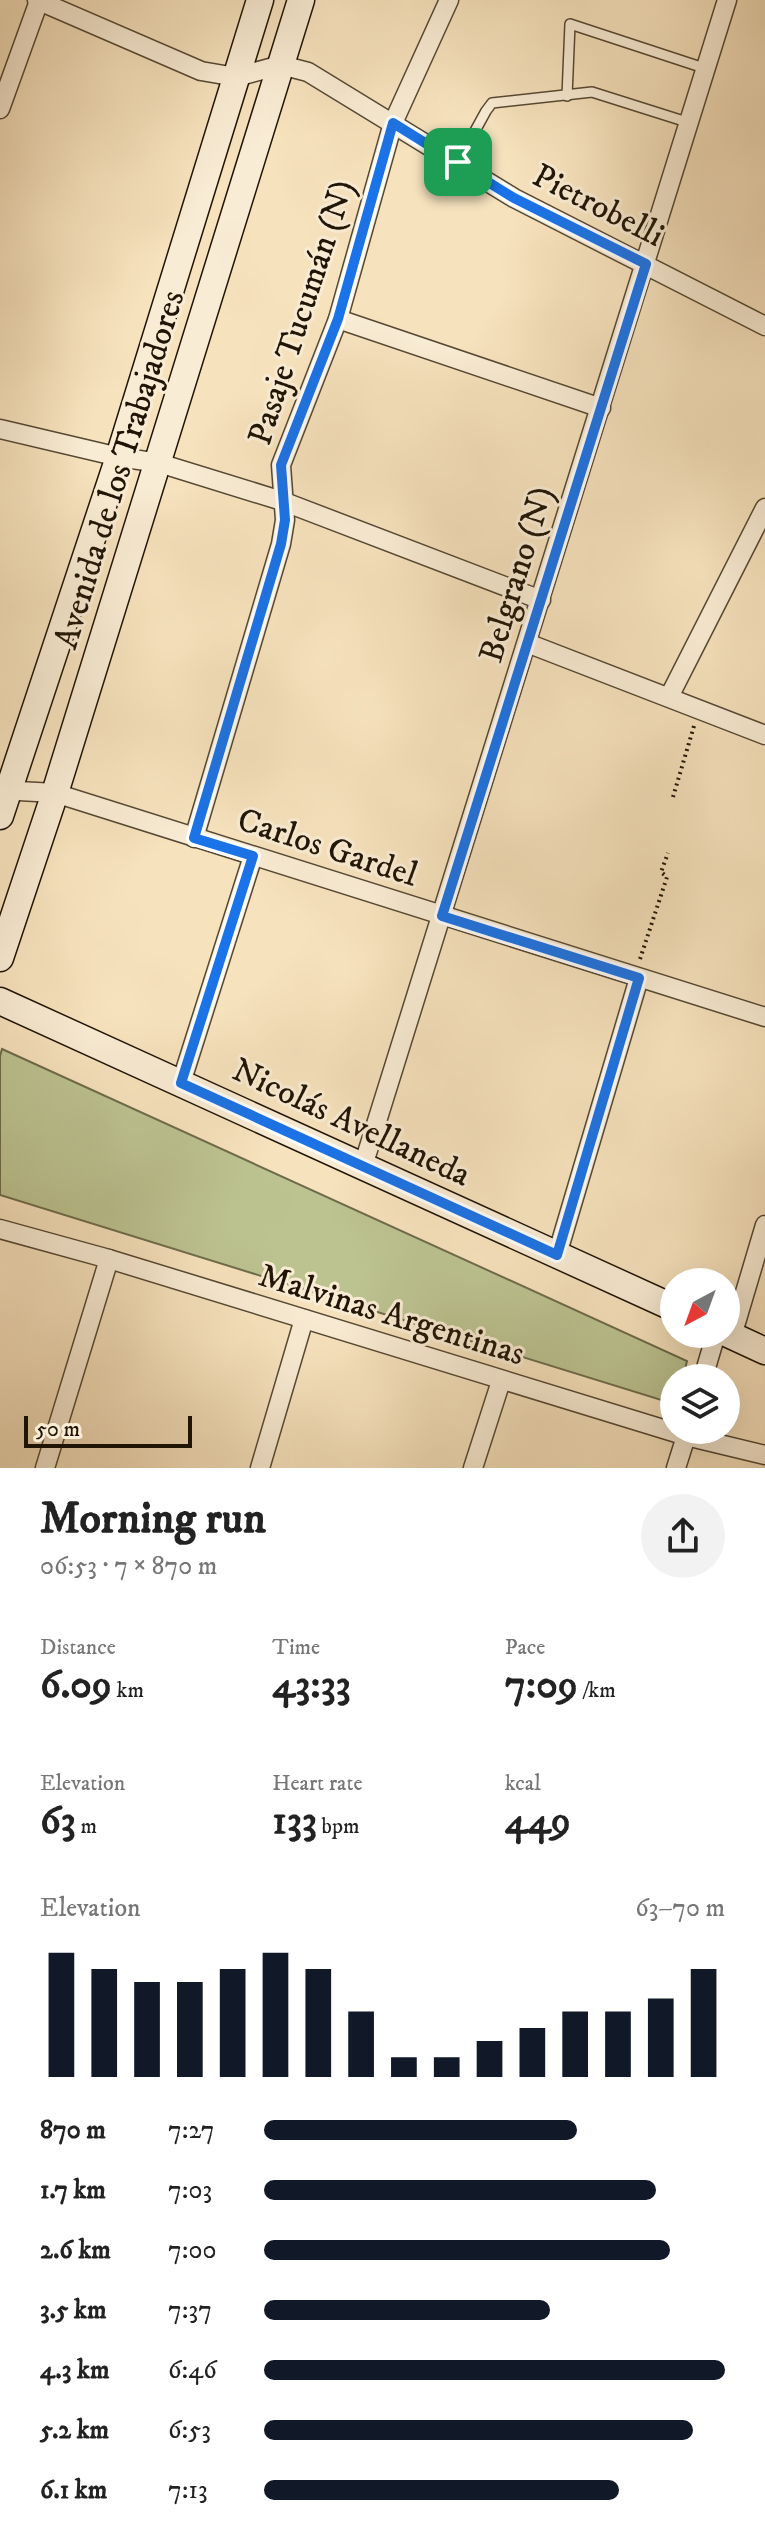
<!DOCTYPE html>
<meta charset="utf-8">
<style>
:root{--surface:#fff;--page:#f2f2f2;--text:#222;--muted:#767676;--accent:#111827}
body{margin:0;font-family:"IM FELL DW Pica",serif;background:var(--page);color:var(--text);height:100vh;display:flex;flex-direction:column;font-size:30px;white-space:nowrap}
*{box-sizing:border-box;margin:0}
p{font-size:26px;color:var(--muted)}
.icon{flex:none;width:44px;height:44px;fill:none;stroke:currentColor;stroke-width:2;stroke-linecap:round;stroke-linejoin:round}
.map{position:relative;height:1468px;overflow:hidden}
.details{display:flex;flex-direction:column;background:var(--surface);flex:1}
.details>*{flex:none}
.needle{width:52px;rotate:221deg}
.fabs{position:absolute;left:660px;top:1268px;display:grid;gap:16px}
.fabs a{display:grid;place-items:center;width:80px;height:80px;border-radius:50%;background:var(--surface);box-shadow:0 8px 32px #0002;font-size:40px}
.scale{position:absolute;left:24px;bottom:20px;width:168px;box-sizing:border-box;padding-left:8px;border:4px solid #201505;border-top:0;font-size:22px;line-height:28px;white-space:nowrap;color:#201505;-webkit-text-stroke:6px #f9ecd4;paint-order:stroke}
.pin{position:absolute;display:grid;place-items:center;width:68px;height:68px;color:#fff;margin:-34px;border-radius:16px;box-shadow:0 4px 12px #0006}
.round{display:grid;place-items:center;flex:none;width:84px;height:84px;border-radius:42px;background:var(--page)}
.overview{display:flex;align-items:center;justify-content:space-between;height:136px;padding:0 40px}
h1{font-size:44px;font-weight:800;line-height:60px}
.metrics{display:grid;grid-template-columns:repeat(3,1fr);gap:12px;height:136px;padding:8px 40px}
.metrics div{display:grid;align-content:center}
.metrics b{font-size:40px;font-weight:800}
.metrics small{font-size:22px;font-weight:400}
.metrics p{font-size:22px}
.chart{height:224px;padding:16px 40px}
.chart p{display:flex;justify-content:space-between}
.chart svg{width:100%;height:144px;margin-top:8px;stroke:var(--accent);stroke-width:6}
ul{padding:0 40px;list-style:none;font-size:26px}
li{display:grid;grid-template-columns:128px 96px 1fr;align-items:center;height:60px}
li i{height:20px;border-radius:10px;background:var(--accent)}
.map>svg:first-child{display:block}
</style>
<div class="map">
<svg width="765" height="1468" viewBox="0 0 765 1468">
<rect width="100%" height="100%" fill="#f6e2bd"/>
<filter id="stains"><feTurbulence type="fractalNoise" baseFrequency=".0025" numOctaves="4"/><feColorMatrix values="0 0 0 0 .2 0 0 0 0 .09 0 0 0 0 .02 0 0 0 .5 -.17"/></filter>
<radialGradient id="worn" r=".72"><stop offset=".6" stop-color="#630" stop-opacity="0"/><stop offset="1" stop-color="#630" stop-opacity=".3"/></radialGradient>
<path fill="#bcc391" stroke="#6e6c4b" stroke-width="2" d="M 2,1049 L 687,1361 L 683,1378 L 674,1378 L 674,1404 L 0,1195 L 0,1056 Z"/>
<g fill="none" stroke-linecap="round" stroke-linejoin="round">
<g stroke="#564833" stroke-width="12">
<g id="lane">
<path d="M 567,96 L 570,24 L 707,69"/>
<path d="M 458,162 L 486,111 L 492,103 L 592,92 L 690,123"/>
</g>
</g>
<g stroke="#564833" stroke-width="21">
<g id="street">
<path d="M 37,0 L 201,71 L 236,77 L 281,65 L 308,72 L 514,198 L 765,326"/>
<path d="M 0,109 L 39,1"/>
<path d="M 338,319 L 601,408"/>
<path d="M 0,429 L 119,457 L 159,463 L 282,501 L 541,600"/>
<path d="M 527,643 L 765,735"/>
<path d="M 669,697 L 765,508"/>
<path d="M 0,790 L 55,793 L 765,1017"/>
<path d="M 194,838 L 281,544 L 285,520 L 281,465 L 338,319 L 393,123 L 449,0"/>
<path d="M 181,1083 L 253,856"/>
<path d="M 363,1166 L 727,0"/>
<path d="M 0,1229 L 109,1259 L 686,1436 L 765,1455"/>
<path d="M 557,1255 L 639,978"/>
<path d="M 732,1336 L 765,1225"/>
<path d="M 703,1378 L 716,1334"/>
<path d="M 45,1468 L 109,1259"/>
<path d="M 260,1468 L 304,1319"/>
<path d="M 473,1468 L 501,1381"/>
<path d="M 676,1468 L 688,1430"/>
</g>
</g>
<g stroke="#201505" stroke-width="29">
<g id="secondary">
<path d="M 0,816 L 119,457 L 260,0"/>
<path d="M 0,958 L 55,793 L 301,0"/>
<path d="M 0,1001 L 674,1308"/>
<path d="M 726,1333 L 765,1351"/>
</g>
</g>
<g stroke="#201505" stroke-width="4" stroke-dasharray="2 4" stroke-linecap="butt">
<path d="M 673,797 L 694,726"/>
<path d="M 640,959 L 667,877 L 661,872 L 668,853"/>
</g>
<use href="#lane" stroke="#f9ecd4" stroke-width="9"/>
<use href="#street" stroke="#f9ecd4" stroke-width="18"/>
<use href="#secondary" stroke="#f9ecd4" stroke-width="26"/>
</g>
<g fill="none" stroke-linecap="round" stroke-linejoin="round">
<g stroke="#fff" stroke-width="16">
<path id="route" d="M 393,123 L 514,198 L 646,264 L 442,916 L 639,978 L 557,1255 L 181,1083 L 253,856 L 194,838 L 281,544 L 285,520 L 281,465 L 338,319 Z"/>
</g>
<use href="#route" stroke="#1a73e8" stroke-width="10"/>
</g>
<g text-anchor="middle" stroke-width="6" stroke-linejoin="round" paint-order="stroke">
<g font-size="34" fill="#201505" stroke="#f9ecd4">
<text transform="translate(599 204) rotate(27)" y="12">Pietrobelli</text>
<text transform="translate(300 312) rotate(-72)" y="12">Pasaje Tucumán (N)</text>
<text transform="translate(118 469) rotate(-73)" y="12">Avenida de los Trabajadores</text>
<text transform="translate(515 574) rotate(-73)" y="12">Belgrano (N)</text>
<text transform="translate(328 846) rotate(18)" y="12">Carlos Gardel</text>
<text transform="translate(352 1121) rotate(25)" y="12">Nicolás Avellaneda</text>
<text transform="translate(392 1313) rotate(17)" y="12">Malvinas Argentinas</text>
</g>
</g>
<rect width="100%" height="100%" filter="url(#stains)"/>
<rect width="100%" height="100%" fill="url(#worn)"/>
</svg>
<div class="fabs">
<a><svg class="needle" viewBox="-14 -14 28 28"><path d="M0-13l5 13h-10z" fill="#e53935"/><path d="M0 13l5-13h-10z" fill="#767676"/></svg></a>
<a><svg class="icon" aria-label="layers" viewBox="0 0 24 24"><path d="M12 4l9 5-9 5-9-5zM3 14l9 5 9-5"/></svg></a>
</div>
<div class="scale">50 m</div>
<div class="pin" style="left:458px;top:162px;background:#1e9e55"><svg class="icon" aria-label="arrive" viewBox="0 0 24 24"><path d="M6 21V4h12l-3 4 3 4H6"/></svg></div>
</div>
<section class="details">
<div class="overview"><div><h1>Morning run</h1><p>06:53 · 7 × 870 m</p></div><a class="round"><svg class="icon" aria-label="share" viewBox="0 0 24 24"><path d="M12 15V3M7 8l5-5 5 5M5 13v7h14v-7"/></svg></a></div>
<div class="metrics">
<div><p>Distance</p><b>6.09<small> km</small></b></div>
<div><p>Time</p><b>43:33</b></div>
<div><p>Pace</p><b>7:09<small> /km</small></b></div>
</div>
<div class="metrics">
<div><p>Elevation</p><b>63<small> m</small></b></div>
<div><p>Heart rate</p><b>133<small> bpm</small></b></div>
<div><p>kcal</p><b>449</b></div>
</div>
<div class="chart"><p><span>Elevation</span>63–70 m</p>
<svg viewBox="0 0 160 44" preserveAspectRatio="none"><path d="M5 44V6M15 44V11M25 44V15M35 44V15M45 44V11M55 44V6M65 44V11M75 44V24M85 44V38M95 44V38M105 44V33M115 44V29M125 44V24M135 44V24M145 44V20M155 44V11"/></svg>
</div>
<ul>
<li><b>870 m</b>7:27<i style="width:68%"></i></li>
<li><b>1.7 km</b>7:03<i style="width:85%"></i></li>
<li><b>2.6 km</b>7:00<i style="width:88%"></i></li>
<li><b>3.5 km</b>7:37<i style="width:62%"></i></li>
<li><b>4.3 km</b>6:46<i style="width:100%"></i></li>
<li><b>5.2 km</b>6:53<i style="width:93%"></i></li>
<li><b>6.1 km</b>7:13<i style="width:77%"></i></li>
</ul>
</section>
